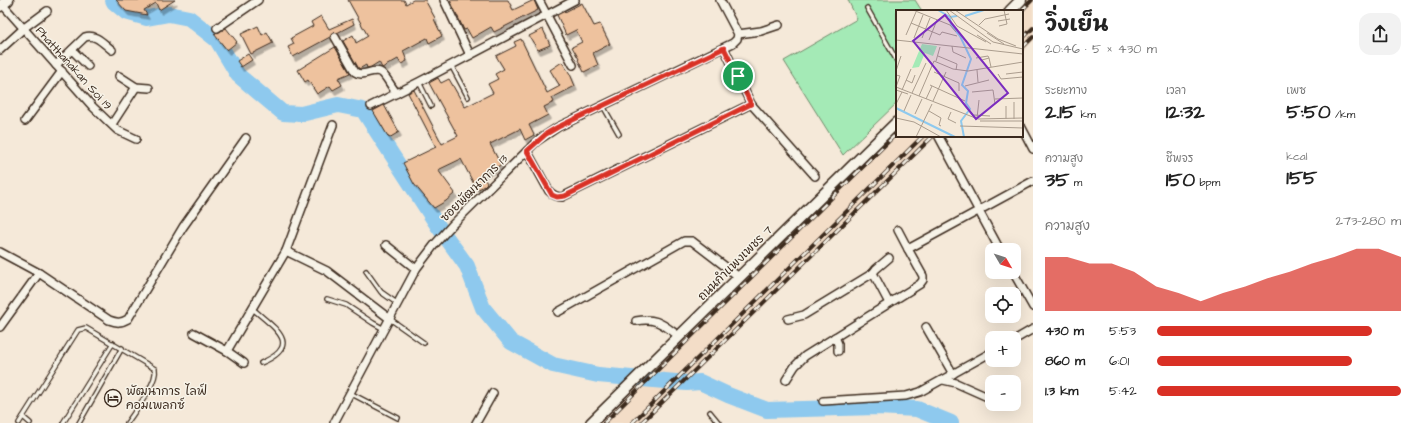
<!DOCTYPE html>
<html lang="th">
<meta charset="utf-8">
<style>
:root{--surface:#fff;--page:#f2f2f2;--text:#222;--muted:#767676;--accent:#d93025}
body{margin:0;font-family:"Architects Daughter","Playpen Sans Thai",sans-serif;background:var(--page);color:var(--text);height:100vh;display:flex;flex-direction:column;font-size:15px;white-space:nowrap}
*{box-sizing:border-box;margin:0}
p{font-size:13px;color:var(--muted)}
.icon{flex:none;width:22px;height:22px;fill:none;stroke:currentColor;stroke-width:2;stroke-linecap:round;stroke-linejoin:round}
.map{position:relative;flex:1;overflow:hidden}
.sheet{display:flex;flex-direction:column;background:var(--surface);width:380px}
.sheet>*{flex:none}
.needle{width:26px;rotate:129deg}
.buttons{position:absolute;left:985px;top:243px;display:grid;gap:8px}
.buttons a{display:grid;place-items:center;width:36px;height:36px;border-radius:8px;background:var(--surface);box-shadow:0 4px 16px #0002;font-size:20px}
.pin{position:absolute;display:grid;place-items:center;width:34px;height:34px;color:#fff;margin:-17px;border:2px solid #fff;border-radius:50%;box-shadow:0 1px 4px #0007}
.round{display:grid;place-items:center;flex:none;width:42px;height:42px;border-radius:12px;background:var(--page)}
.head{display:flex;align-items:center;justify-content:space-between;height:68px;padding:0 12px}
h1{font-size:22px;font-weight:700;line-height:30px}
.stats{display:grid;grid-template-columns:repeat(3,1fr);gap:6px;height:68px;padding:4px 12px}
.stats div{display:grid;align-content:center}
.stats b{font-size:20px;font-weight:700}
.stats small{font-size:11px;font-weight:400}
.stats p{font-size:11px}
.chart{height:112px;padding:8px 12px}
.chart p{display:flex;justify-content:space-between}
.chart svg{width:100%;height:72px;margin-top:4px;fill:var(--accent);opacity:.7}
ul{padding:0 12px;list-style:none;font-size:13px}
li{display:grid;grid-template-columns:64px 48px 1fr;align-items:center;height:30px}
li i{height:10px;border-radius:5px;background:var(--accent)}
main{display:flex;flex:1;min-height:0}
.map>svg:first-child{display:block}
</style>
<main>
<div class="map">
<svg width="1033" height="423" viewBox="0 0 1033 423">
<defs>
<filter id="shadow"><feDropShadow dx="2.5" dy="4.5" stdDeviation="0" flood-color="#0004"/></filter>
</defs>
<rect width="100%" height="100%" fill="#f5e9d9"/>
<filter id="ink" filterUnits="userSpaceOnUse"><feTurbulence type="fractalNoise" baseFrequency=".025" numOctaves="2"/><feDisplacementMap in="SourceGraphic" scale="8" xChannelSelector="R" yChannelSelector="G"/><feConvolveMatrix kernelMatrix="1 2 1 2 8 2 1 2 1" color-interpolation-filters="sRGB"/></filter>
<g filter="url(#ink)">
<g fill="#f3ddc7">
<path d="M 1025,0 L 1033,0 L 1033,41 L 1022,52 L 1022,11 L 1014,11 Z"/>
<path d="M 897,125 L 897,136 L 936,136 L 644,423 L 592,423 Z"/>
</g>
<path fill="#a4eab6" stroke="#708a6a" d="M 848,0 L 915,0 L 922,11 L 897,11 L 897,103 L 843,155 L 784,61 L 857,19 Z"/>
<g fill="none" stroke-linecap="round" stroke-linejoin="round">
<path stroke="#8ec9ee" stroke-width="16" d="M 113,0 L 114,2 L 126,12 L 147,18 L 169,14 L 189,18 L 217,40 L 238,75 L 283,113 L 301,114 L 338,105 L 363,110 L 438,226 L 467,266 L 483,308 L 511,342 L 553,365 L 598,375 L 687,383 L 700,382 L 728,395 L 767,410 L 877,407 L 917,409 L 951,423"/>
</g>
<g fill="#eec29e" stroke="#3b2a1e" filter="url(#shadow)">
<path d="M 116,0 L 175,0 L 159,10 L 156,3 L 144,10 L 147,15 L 126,11 Z"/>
<path d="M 348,0 L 404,0 L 406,4 L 413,0 L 425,0 L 435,18 L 434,19 L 442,36 L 429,43 L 427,38 L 403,51 L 407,61 L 401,64 L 398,59 L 382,68 L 379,62 L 371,67 L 367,68 L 366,65 L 359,69 L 343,41 L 353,35 L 356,43 L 368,36 Z"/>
<path d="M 450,0 L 508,0 L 513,10 L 534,0 L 538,10 L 494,32 L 491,27 L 472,38 L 467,29 L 464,30 Z"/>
<path d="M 582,3 L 594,26 L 600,24 L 610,44 L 593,53 L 598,65 L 584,72 L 578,60 L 579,59 L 572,47 L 582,42 L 576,30 L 566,35 L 557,15 L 565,11 L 565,12 Z"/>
<path d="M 321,16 L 329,29 L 352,19 L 354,24 L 337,33 L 333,33 L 330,37 L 293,57 L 288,47 L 294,44 L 291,38 L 313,26 L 311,22 Z"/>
<path d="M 258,26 L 262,35 L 267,32 L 273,43 L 251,54 L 241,34 Z"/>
<path d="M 226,28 L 237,42 L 227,50 L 214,34 L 219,32 Z"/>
<path d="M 543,29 L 550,45 L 538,50 L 529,36 Z"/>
<path d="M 521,39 L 547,93 L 560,86 L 550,70 L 562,62 L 570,74 L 575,86 L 552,98 L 554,102 L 544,107 L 548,115 L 529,125 L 534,135 L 525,140 L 520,129 L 490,144 L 501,165 L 481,174 L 487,183 L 484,186 L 477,190 L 461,159 L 438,170 L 455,193 L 446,201 L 434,208 L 414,184 L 403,163 L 436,147 L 408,93 L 414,90 L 442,144 L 458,136 L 429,83 L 438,78 L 441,83 L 449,79 L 465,107 L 493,93 L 488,84 L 498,79 L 495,74 L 504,69 L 496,56 L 516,46 L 514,42 Z"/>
<path d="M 335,47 L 350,73 L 338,78 L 342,85 L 333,90 L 330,86 L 317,94 L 308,80 L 305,82 L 298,70 Z"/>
<path d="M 248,54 L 252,60 L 241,67 L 237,61 Z"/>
<path d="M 384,105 L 399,132 L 389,138 L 373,111 Z"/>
</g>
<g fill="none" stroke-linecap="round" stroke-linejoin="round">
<g stroke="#3b2a1e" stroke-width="6">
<g id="lane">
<path d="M 867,8 L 897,61"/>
<path d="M 451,65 L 468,97"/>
<path d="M 419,82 L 431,106"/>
<path d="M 603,106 L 619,134"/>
<path d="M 366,271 L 381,292 L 398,304"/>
<path d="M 327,299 L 346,305 L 373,323 L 384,329"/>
<path d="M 253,309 C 274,328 304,345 261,363"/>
<path d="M 390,319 L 424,343"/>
<path d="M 350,393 L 398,418"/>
<path d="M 710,412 L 719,423"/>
<path d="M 23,417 L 30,423"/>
<path d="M 19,423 L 78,330 L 86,328 L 155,369 C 158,382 135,411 127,423"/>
<path d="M 63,423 L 113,343"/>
<path d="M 79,423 L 122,348"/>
</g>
</g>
<g stroke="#3b2a1e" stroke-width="10">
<g id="street">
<path d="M 444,0 L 470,55"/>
<path d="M 539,0 L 573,65"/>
<path d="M 2,4 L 93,107 L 117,130 L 136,139"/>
<path d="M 217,28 L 258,0"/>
<path d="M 738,34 L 761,31 L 779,25"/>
<path d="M 335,37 L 355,72 C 363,78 372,68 380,72 C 386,74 391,88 397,93 L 419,82 L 575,0"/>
<path d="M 724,48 L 751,104 L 815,176"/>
<path d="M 0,50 L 24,28 L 47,11"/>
<path d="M 72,50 L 88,66"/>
<path d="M 56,65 L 85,37 C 95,33 104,44 112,50"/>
<path d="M 119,76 L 136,87 L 149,88"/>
<path d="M 371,106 L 397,93"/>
<path d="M 25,121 L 62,71"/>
<path d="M 112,124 L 136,87"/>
<path d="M 1022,128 L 1033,149"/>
<path d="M 939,137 L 1000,250"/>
<path d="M 527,151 L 549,191 C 553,195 556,197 562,197 L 751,104"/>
<path d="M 898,230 L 908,249"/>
<path d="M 386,245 L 416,269"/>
<path d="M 286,251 L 327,271 L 390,319"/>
<path d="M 0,252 L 39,273 L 109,320 C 117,323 121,323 128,319 L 183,227 L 246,138"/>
<path d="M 889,258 L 876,269 L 873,273 L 889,303"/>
<path d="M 1013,272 L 1033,307"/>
<path d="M 558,312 L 684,241 L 692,241 L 739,277"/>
<path d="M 788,319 L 804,315 L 873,273"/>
<path d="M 636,321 C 657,317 663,325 679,336"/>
<path d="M 0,327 L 39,273"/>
<path d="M 926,327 L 953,374"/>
<path d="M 194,333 L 227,351 L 244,363"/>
<path d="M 835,337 L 838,344 L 838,351"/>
<path d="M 1014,340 L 1033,329"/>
<path d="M 227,351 L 286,251 L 333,125"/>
<path d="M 786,380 L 795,366 L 805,356 L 920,284 L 923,280 L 923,276 L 908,249 L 1033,181"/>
<path d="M 943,380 L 956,383 L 992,399"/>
<path d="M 823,401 L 906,396 L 920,392 L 992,352"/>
<path d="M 334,423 L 416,269 L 435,244 L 452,225 L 537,141 L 558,127 L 733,43 L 737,39 L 738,34 L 720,0"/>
<path d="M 476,423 L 493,393"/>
</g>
</g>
<g stroke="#3b2a1e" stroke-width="13">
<g id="secondary">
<path d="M 0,6 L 8,0"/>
<path d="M 1010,11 L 1021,0"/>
<path d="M 591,423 L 897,122"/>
</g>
</g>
<use href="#lane" stroke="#f7f3e8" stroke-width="3.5"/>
<use href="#street" stroke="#f7f3e8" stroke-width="7"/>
<use href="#secondary" stroke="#f7f3e8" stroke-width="10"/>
<g stroke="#3b2a1e" stroke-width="4">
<g id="rail">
<path d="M 1021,11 L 1032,0"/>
<path d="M 1022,39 L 1033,28"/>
<path d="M 1022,48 L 1033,37"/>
<path d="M 604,423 L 897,133"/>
<path d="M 632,423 L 923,136"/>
<path d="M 641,423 L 933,136"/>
</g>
</g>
<use href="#rail" stroke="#f7f3e8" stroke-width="2.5" stroke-dasharray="8" stroke-linecap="butt"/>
</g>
</g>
<g fill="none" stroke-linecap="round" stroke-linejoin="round" filter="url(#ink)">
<g stroke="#fff" stroke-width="8">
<path id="route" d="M 724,48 L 751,104 L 565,196 L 557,197 L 552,195 L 527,151 L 546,134 L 558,127 Z"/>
</g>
<use href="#route" stroke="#d93025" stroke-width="5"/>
</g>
<defs>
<g id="hotel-ring" transform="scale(0.9)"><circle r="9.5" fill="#f7f3e8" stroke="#3b2a1e" stroke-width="1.5"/><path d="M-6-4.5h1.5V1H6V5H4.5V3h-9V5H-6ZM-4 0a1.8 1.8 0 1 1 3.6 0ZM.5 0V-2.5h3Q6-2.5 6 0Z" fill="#3b2a1e"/></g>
</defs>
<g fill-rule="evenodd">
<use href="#hotel-ring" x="113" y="398"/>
</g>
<g text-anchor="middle" stroke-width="3" stroke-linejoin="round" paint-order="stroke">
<g font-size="12" fill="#3b2a1e" stroke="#f7f3e8">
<text transform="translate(74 68) rotate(48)" y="4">Phatthanakan Soi 19</text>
<text transform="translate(474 188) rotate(-45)" y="4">ซอยพัฒนาการ 13</text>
<text transform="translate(735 263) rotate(-45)" y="4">ถนนกำแพงเพชร 7</text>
</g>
<g font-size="12" fill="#3b2a1e" stroke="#f7f3e8" text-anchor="start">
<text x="126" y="395">พัฒนาการ ไลฟ์<tspan x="126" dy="14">คอมเพลกซ์</tspan></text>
</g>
</g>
<g transform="translate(896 10)">
<rect width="127" height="127" fill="#f5e9d9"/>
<path d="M 26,34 L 41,36 L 37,46 L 29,43 L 23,57 L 16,58 Z" fill="#a4eab6"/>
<path fill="none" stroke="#8ec9ee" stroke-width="2" d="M 42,0 L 54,7 L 61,6M 69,6 L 88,0M 54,7 L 55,15 L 64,26 L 75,49 L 66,75 L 72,81 L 70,93 L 74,99 L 65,111 L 68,127M 0,98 L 59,127"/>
<path fill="none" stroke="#ab9d8e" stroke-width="1" d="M 17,0 L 54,15 L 60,22M 50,0 L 61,16 L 90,32M 53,0 L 97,32 L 127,39M 59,0 L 102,29 L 120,36M 102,11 L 114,9M 15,13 L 44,25 L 46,22 L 61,26M 83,15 L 89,9 L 113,4M 103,16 L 111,14 L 108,0M 91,23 L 108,34M 10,25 L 20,2M 81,25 L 95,34M 18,28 L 27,5M 26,28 L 34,8M 0,30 L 127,44M 33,30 L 41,10M 56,36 L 57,42 L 70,48M 42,46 L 61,54 L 60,60M 80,48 L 92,46 L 93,48M 86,50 L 93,48 L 95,57M 40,51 L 44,37M 81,60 L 82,72M 0,61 L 5,46M 38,62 L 63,73 L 63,81M 102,64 L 105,69 L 127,67M 110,64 L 127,62M 0,65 L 4,66 L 0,77M 10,70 L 16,73 L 19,65M 34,75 L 69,91M 69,76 L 93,70M 0,77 L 82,109 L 127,108M 0,80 L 12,84M 6,80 L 15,59M 76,82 L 97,80 L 99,94M 16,83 L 30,53M 23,86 L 38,51 L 57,59 L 72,61 L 127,52M 30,89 L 36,76M 99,89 L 127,88M 37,91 L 50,62M 0,94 L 6,82M 110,96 L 110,109M 8,101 L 15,85M 33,101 L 45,108 L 43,115 L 45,116M 55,102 L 52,109 L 60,113M 19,104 L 26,89M 78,105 L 94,106M 0,108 L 18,112 L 45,127M 81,108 L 83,90M 118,109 L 118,92M 84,111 L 127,111M 64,116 L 127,118M 20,127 L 36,94"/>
<path fill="#7b2cbf" fill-opacity="0.15" stroke="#7b2cbf" stroke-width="2" d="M 49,5 L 112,83 L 80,109 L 17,31 Z"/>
<rect width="127" height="127" fill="none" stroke="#3b2a1e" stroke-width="2"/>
</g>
</svg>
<div class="buttons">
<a><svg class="needle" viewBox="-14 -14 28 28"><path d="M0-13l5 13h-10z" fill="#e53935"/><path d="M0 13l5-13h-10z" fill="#767676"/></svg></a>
<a><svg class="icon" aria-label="locate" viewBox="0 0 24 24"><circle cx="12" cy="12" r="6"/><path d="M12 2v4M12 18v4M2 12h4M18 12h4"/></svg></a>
<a>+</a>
<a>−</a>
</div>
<div class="pin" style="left:738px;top:76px;background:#1e9e55"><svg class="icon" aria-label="arrive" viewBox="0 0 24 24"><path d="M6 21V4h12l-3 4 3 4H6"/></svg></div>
</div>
<section class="sheet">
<div class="head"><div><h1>วิ่งเย็น</h1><p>20:46 · 5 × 430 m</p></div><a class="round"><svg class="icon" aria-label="share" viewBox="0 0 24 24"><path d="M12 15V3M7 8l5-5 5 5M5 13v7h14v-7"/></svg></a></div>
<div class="stats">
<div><p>ระยะทาง</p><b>2.15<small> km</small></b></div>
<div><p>เวลา</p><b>12:32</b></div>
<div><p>เพซ</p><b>5:50<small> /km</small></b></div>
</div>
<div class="stats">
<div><p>ความสูง</p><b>35<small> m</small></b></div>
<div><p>ชีพจร</p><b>150<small> bpm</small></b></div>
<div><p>kcal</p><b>155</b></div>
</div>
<div class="chart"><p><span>ความสูง</span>273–280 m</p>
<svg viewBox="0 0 160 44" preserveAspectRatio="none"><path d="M0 44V11L10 11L20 15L30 15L40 20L50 29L60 33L70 38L80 33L90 29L100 24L110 20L120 15L130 11L140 6L150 6L160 11V44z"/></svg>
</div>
<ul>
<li><b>430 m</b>5:53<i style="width:88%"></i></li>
<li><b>860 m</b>6:01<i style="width:80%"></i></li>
<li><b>1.3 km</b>5:42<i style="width:100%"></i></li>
</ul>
</section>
</main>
